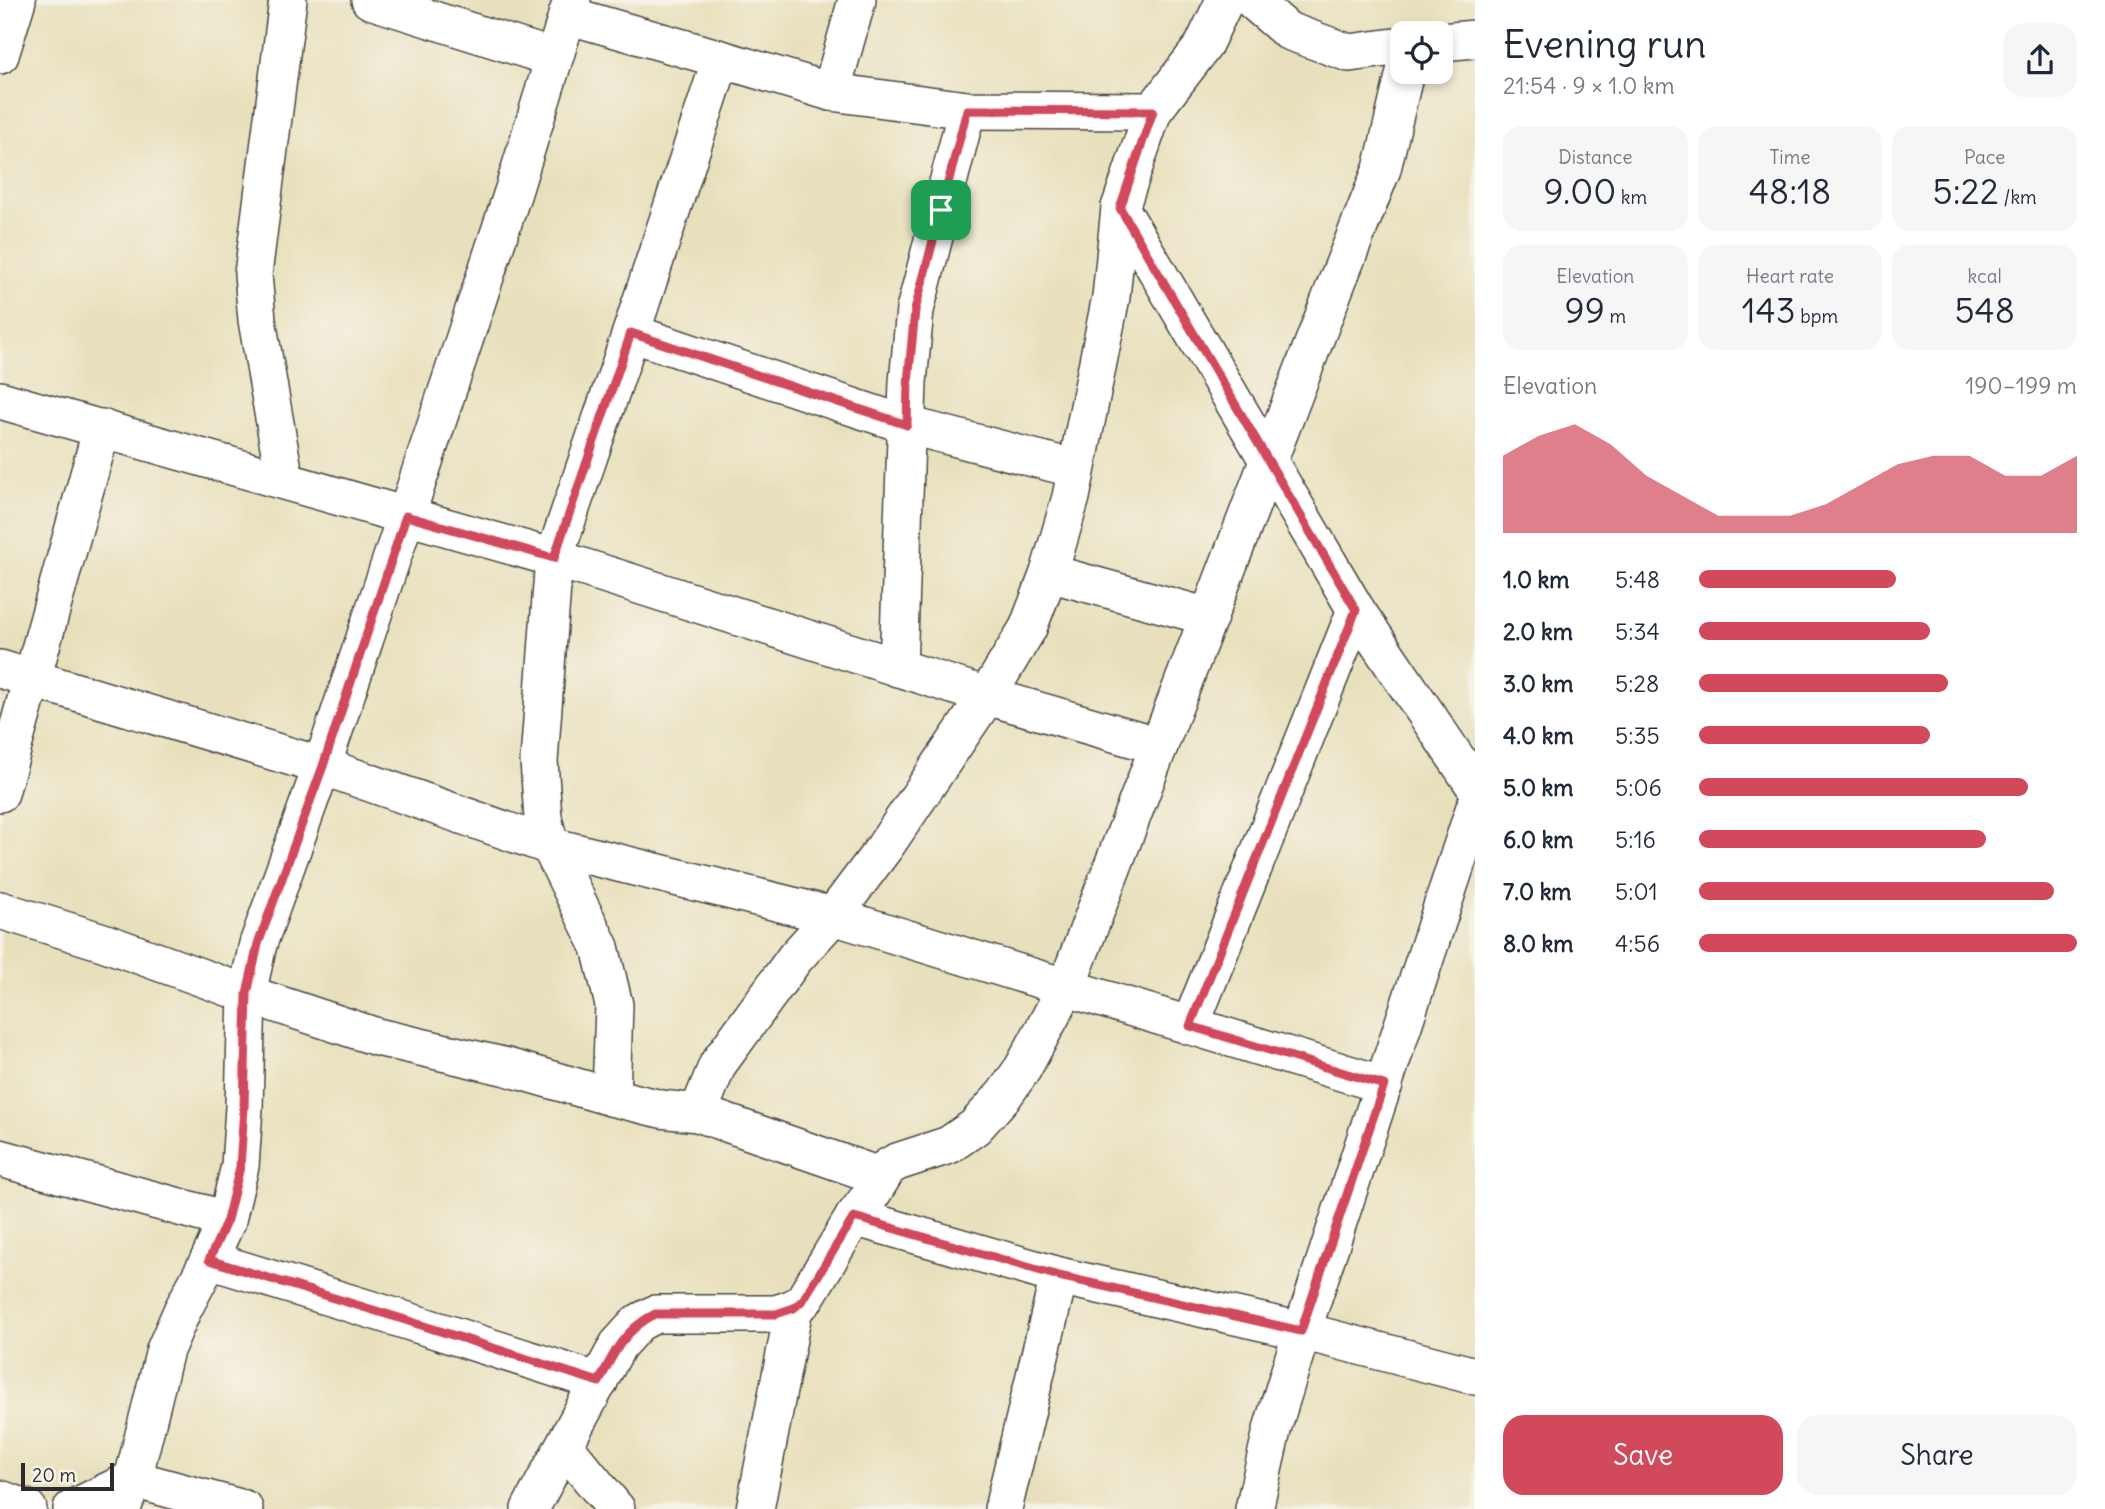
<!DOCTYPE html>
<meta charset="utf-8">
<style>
:root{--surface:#fff;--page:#f6f6f7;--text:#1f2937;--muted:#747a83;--accent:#d1495b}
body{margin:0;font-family:Delius,sans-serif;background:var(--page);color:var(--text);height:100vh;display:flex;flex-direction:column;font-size:26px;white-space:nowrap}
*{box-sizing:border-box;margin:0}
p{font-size:23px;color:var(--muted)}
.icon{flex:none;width:38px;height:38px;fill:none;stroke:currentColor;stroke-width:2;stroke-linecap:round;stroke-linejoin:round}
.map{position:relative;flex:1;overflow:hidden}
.panel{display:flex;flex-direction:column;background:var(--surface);width:630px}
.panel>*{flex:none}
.buttons{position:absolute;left:1390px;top:21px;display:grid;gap:14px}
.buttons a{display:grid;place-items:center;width:63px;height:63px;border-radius:14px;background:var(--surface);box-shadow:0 4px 10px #0003;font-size:35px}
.scale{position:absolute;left:21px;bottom:18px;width:93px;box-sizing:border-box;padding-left:7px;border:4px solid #2b2b2b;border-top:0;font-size:19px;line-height:24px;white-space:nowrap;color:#2b2b2b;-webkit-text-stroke:5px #f7f3e8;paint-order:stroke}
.pin{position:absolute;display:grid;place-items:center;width:60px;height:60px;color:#fff;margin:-30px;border-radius:14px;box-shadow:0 4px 10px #0006}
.round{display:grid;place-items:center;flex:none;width:74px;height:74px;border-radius:21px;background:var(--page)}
.summary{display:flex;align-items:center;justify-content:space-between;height:119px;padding:0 28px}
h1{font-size:38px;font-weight:600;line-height:52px}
.stats{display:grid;grid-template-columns:repeat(3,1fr);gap:10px;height:119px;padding:7px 28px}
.stats div{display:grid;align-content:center;border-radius:18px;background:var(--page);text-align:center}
.stats b{font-size:35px;font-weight:600}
.stats small{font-size:19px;font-weight:400}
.stats p{font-size:19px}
.chart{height:196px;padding:14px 28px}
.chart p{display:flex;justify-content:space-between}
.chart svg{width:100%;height:126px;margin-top:7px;fill:var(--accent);opacity:.7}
.action{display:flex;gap:14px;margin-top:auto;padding:14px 28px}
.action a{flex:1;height:80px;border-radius:21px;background:var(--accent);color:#fff;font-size:28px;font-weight:600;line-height:80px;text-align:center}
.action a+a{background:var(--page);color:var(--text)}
ul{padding:0 28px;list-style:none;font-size:23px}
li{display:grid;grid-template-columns:112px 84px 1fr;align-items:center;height:52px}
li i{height:18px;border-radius:9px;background:var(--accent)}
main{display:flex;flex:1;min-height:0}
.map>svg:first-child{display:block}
</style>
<main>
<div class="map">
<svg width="1475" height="1509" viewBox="0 0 1475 1509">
<rect width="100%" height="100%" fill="#f7f3e8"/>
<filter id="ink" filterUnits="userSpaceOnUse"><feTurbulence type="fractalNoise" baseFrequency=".0143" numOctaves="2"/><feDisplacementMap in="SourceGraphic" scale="14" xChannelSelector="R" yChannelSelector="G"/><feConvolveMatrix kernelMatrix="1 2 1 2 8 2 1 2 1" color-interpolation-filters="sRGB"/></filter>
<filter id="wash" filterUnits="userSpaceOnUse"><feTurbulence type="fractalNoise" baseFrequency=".00686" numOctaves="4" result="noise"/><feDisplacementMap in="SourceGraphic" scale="28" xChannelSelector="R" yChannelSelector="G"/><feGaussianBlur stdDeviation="1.57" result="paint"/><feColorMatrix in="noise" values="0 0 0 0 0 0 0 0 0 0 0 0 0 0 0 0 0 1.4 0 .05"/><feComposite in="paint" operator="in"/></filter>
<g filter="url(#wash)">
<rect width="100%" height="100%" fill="#e8e0bc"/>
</g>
<g filter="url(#ink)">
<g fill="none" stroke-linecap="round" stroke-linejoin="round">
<g stroke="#474641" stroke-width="40">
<g id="street">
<path d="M 370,0 L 554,58"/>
<path d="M 1252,0 L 1288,31 L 1349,53 L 1402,46"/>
<path d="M 567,15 L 721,59 L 831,92 L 967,110 L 1153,111"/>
<path d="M 1440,42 L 1475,39"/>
<path d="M 0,55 L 17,0"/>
<path d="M 831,92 L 857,0"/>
<path d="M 1120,208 L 1356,610 L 1475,786"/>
<path d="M 631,333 L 907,425 L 1076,469"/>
<path d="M 0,400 L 554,558 L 987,696 L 1159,746"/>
<path d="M 285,481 L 257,320 L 253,274 L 288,0"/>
<path d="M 1049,573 L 1209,617"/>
<path d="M 898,668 L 908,382 L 915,310 L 967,110"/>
<path d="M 0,669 L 322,766 L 550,846 L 833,916 L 1384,1085"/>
<path d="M 0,793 L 102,428"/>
<path d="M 0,910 L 103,942 L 247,994 L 377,1037 L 507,1067 L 611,1097 L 661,1109 L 698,1113 L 882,1177"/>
<path d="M 1190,1026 L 1356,610"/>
<path d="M 611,1097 L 614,1005 L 600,947 L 550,846 L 543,818 L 539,761 L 554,558 L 631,333 L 721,59"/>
<path d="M 698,1113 L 718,1064 L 795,958 L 833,916 L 884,848 L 987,696 L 1028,628 L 1049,573 L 1071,497 L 1111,297 L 1120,208 L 1153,111 L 1203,46 L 1225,0"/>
<path d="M 0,1158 L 227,1220"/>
<path d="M 854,1217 L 1059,1276 L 1302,1331 L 1475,1376"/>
<path d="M 209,1260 L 395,1317 L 599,1382"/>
<path d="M 564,1446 L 616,1509"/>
<path d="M 0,1499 L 28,1509"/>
<path d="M 72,1509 L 133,1479 L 244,1509"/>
<path d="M 122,1509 L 133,1479 L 165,1350 L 182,1311 L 209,1260 L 227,1220 L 240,1166 L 244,1108 L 247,994 L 258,944 L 322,766 L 406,516 L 513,192 L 572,0"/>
<path d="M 530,1509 L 618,1345 L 638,1323 L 655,1314 L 776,1314 L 794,1308 L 804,1300 L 854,1217 L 873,1192 L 888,1167 L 897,1162 L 949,1145 L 975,1127 L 1004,1095 L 1023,1068 L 1066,988 L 1337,282 L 1382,169 L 1405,72"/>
<path d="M 755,1509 L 794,1308"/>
<path d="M 1003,1509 L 1059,1276"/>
<path d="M 1254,1509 L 1273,1426 L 1302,1331 L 1475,807"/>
</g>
</g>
<use href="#street" stroke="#fff" stroke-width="37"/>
</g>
</g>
<g fill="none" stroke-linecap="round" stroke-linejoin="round" filter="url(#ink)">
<g stroke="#fff" stroke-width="14">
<path id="route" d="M 967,110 L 1153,111 L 1120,208 L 1356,610 L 1190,1026 L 1384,1085 L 1301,1331 L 1059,1276 L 854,1217 L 803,1300 L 794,1308 L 776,1314 L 655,1314 C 624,1330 614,1352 599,1382 L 396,1317 L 209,1260 L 227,1220 L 240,1167 L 244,1108 L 247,994 L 258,944 L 323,766 L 406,516 L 554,558 L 631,333 L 907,425 L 908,382 L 915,310 Z"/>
</g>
<use href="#route" stroke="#d1495b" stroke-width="9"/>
</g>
</svg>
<div class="buttons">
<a><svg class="icon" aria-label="locate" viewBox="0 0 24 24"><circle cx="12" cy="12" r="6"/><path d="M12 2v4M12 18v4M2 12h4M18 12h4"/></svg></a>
</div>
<div class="scale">20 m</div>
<div class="pin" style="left:941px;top:210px;background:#1e9e55"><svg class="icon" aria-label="arrive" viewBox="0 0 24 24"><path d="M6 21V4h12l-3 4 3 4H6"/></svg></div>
</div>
<section class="panel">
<div class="summary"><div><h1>Evening run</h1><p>21:54 · 9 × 1.0 km</p></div><a class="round"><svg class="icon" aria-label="share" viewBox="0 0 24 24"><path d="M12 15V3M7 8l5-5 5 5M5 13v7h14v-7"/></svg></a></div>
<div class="stats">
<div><p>Distance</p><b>9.00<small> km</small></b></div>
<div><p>Time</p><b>48:18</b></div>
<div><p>Pace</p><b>5:22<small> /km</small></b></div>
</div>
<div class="stats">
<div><p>Elevation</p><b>99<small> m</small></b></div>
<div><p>Heart rate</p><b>143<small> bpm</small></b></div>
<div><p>kcal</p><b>548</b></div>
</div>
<div class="chart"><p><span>Elevation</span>190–199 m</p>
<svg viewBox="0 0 160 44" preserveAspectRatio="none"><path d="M0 44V17L10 10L20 6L30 13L40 24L50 31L60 38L70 38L80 38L90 34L100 27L110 20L120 17L130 17L140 24L150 24L160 17V44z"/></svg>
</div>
<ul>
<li><b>1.0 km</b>5:48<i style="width:52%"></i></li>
<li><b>2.0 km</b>5:34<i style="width:61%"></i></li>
<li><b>3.0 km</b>5:28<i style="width:66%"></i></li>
<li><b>4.0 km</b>5:35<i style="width:61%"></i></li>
<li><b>5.0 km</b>5:06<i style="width:87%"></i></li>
<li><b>6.0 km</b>5:16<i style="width:76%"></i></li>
<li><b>7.0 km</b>5:01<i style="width:94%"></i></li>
<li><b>8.0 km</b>4:56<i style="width:100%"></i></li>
</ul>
<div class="action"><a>Save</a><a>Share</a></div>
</section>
</main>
